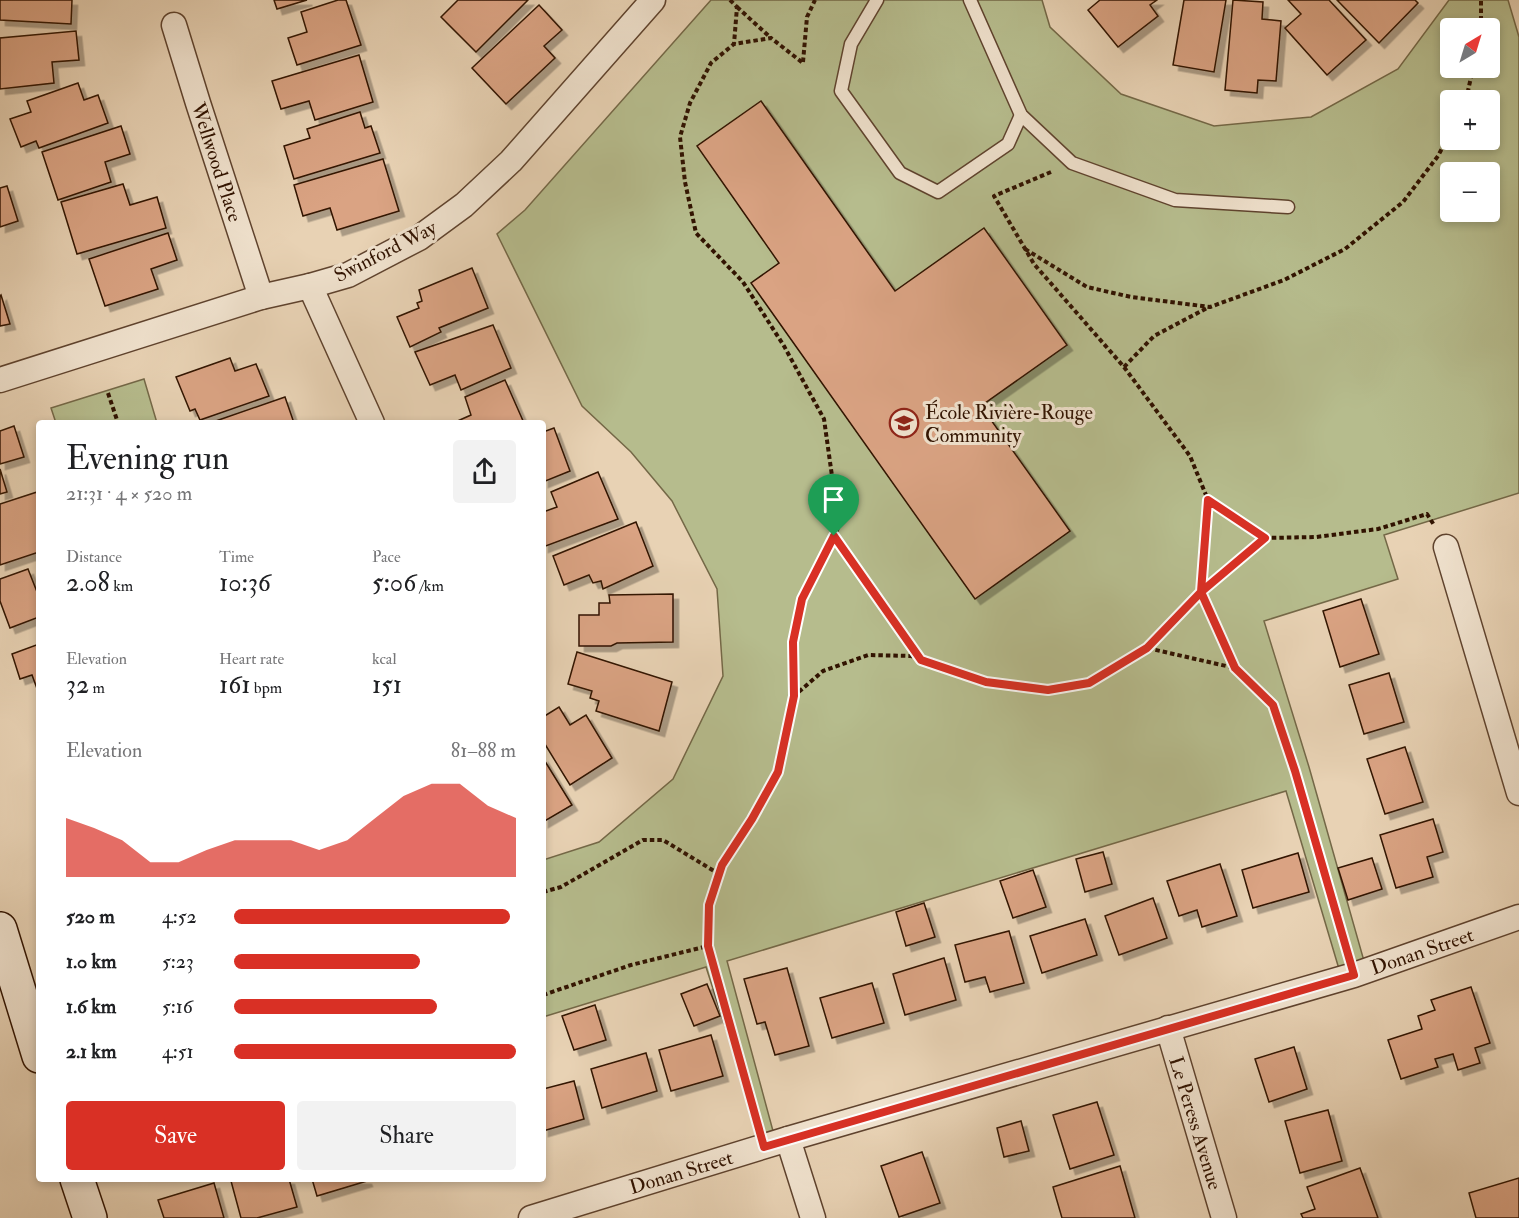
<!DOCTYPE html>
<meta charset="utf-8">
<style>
:root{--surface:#fff;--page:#f2f2f2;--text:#202124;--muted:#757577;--accent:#d93025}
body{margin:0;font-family:"IM FELL Double Pica",serif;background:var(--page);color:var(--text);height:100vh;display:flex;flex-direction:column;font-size:22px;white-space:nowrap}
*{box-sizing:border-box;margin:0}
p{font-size:20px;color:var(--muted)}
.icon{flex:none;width:33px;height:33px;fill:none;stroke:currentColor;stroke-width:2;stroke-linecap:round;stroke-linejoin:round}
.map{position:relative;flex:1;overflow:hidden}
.sheet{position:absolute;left:36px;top:420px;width:510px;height:762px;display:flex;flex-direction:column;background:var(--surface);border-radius:6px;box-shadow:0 3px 9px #0003}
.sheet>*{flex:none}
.needle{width:39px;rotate:38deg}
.fabs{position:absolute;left:1440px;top:18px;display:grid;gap:12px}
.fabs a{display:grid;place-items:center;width:60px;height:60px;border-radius:6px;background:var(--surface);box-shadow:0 3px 9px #0003;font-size:30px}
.pin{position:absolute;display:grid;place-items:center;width:51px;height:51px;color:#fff;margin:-62px -26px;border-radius:50% 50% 50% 0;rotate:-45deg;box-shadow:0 0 6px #0007}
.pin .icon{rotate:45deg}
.round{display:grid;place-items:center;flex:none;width:63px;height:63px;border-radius:6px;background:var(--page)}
.summary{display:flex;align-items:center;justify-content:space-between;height:102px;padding:0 30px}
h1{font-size:33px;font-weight:600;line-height:45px}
.metrics{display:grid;grid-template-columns:repeat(3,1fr);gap:9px;height:102px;padding:6px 30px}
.metrics div{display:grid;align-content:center}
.metrics b{font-size:26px;font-weight:600}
.metrics small{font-size:16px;font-weight:400}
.metrics p{font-size:16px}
.chart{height:168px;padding:12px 30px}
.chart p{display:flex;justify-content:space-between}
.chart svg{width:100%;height:108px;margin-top:6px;fill:var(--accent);opacity:.7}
.primary-button{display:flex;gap:12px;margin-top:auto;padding:12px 30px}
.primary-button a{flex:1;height:69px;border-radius:6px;background:var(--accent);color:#fff;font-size:24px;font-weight:600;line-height:69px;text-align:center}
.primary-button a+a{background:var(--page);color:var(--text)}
ul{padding:0 30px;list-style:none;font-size:20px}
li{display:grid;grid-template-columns:96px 72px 1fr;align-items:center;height:45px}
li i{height:15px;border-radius:8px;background:var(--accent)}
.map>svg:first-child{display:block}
</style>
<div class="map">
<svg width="1519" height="1218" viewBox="0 0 1519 1218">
<defs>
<filter id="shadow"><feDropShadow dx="5.5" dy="5.5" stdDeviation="0" flood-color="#0004"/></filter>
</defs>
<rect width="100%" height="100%" fill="#e8d2b4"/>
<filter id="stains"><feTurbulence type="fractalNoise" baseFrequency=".00333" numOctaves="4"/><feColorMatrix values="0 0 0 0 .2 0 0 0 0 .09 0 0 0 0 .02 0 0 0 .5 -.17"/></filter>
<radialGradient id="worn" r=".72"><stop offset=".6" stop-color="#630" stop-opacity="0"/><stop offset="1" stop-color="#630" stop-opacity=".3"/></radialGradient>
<g fill="#b6bc8d" stroke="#746847" stroke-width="1.5" fill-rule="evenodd">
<path d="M 711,0 L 1042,0 L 1050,27 L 1121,94 L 1214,126 L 1311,117 L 1398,69 L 1449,0 L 1508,0 L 1519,37 L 1519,493 L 1384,535 L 1398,579 L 1264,621 L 1309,767 L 1364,961 L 1339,969 L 1286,791 L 727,961 L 776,1142 L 764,1147 L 706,967 L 543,1017 L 543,860 L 599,842 L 673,779 L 723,676 L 717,589 L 672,501 L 631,452 L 582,406 L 497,234 L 525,210 ZM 1450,28 L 1490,28 L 1490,68 L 1450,68 ZM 1450,100 L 1490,100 L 1490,140 L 1450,140 ZM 1450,172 L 1490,172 L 1490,212 L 1450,212 Z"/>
<path d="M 144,379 L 157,423 L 56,423 L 51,408 Z"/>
</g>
<g fill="#daa383" stroke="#311301" stroke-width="1.5" filter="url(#shadow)">
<path d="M 0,0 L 72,0 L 71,24 L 0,20 Z"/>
<path d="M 274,0 L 307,0 L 277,9 Z"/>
<path d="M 338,0 L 346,0 L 361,45 L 297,65 L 288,38 L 307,32 L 301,12 Z"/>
<path d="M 458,0 L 528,0 L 476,52 L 441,17 Z"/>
<path d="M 1100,0 L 1157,0 L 1150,5 L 1158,16 L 1118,47 L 1088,10 Z"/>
<path d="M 1184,0 L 1226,0 L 1214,72 L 1173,65 Z"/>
<path d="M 1233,0 L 1263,2 L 1262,19 L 1281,21 L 1276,81 L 1258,80 L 1257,93 L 1225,90 Z"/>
<path d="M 1288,0 L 1329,0 L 1366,40 L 1327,75 L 1285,28 L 1301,14 Z"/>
<path d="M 1337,0 L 1415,0 L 1418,3 L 1379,43 Z"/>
<path d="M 539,5 L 562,30 L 544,46 L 555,58 L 506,104 L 472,68 Z"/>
<path d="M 76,31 L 79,60 L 52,62 L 54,83 L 0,89 L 0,38 Z"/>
<path d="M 359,55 L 373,102 L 315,120 L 309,101 L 281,109 L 272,81 Z"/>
<path d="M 78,83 L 84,100 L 98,95 L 108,123 L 39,148 L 36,141 L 21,147 L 10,119 L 31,112 L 27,101 Z"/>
<path d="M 761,101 L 895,291 L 984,228 L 1067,345 L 981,406 L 1070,531 L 975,599 L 751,283 L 779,263 L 697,146 Z"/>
<path d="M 360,112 L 365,128 L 371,126 L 380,153 L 294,179 L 284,146 L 310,138 L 307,129 Z"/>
<path d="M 121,126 L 130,154 L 105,162 L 111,182 L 58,200 L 42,152 Z"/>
<path d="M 383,159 L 399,211 L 337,230 L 330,208 L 303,216 L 294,185 Z"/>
<path d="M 123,184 L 130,205 L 157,197 L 166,228 L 77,254 L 61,202 Z"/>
<path d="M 7,186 L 18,221 L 0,227 L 0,188 Z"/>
<path d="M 168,233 L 177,260 L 151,269 L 158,289 L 105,306 L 89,259 Z"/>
<path d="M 472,268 L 488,308 L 439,328 L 441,332 L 410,347 L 397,317 L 419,308 L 417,303 L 422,301 L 419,290 Z"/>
<path d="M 1,295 L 10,324 L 0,326 L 0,296 Z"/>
<path d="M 493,325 L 511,368 L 461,390 L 455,375 L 430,385 L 415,352 Z"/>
<path d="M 230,358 L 235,371 L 256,364 L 269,396 L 200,420 L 195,409 L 190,411 L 176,377 Z"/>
<path d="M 505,380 L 524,423 L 453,423 L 471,415 L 465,397 Z"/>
<path d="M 285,397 L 294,423 L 210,423 Z"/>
<path d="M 14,426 L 24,457 L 0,464 L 0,431 Z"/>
<path d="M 554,428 L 570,471 L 543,482 L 543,432 Z"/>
<path d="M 0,469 L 7,492 L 0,494 Z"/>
<path d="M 598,472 L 618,519 L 543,547 L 543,512 L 557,507 L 551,492 Z"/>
<path d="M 37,492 L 39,497 L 39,552 L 0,565 L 0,504 Z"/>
<path d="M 636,522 L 653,566 L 603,589 L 601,581 L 593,583 L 589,575 L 564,585 L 553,556 Z"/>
<path d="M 28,569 L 39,597 L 39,617 L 10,628 L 0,601 L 0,579 Z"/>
<path d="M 673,594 L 673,642 L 617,643 L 611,646 L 579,646 L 579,615 L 599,615 L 599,603 L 610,603 L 609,595 Z"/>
<path d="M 1361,599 L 1379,654 L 1340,667 L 1323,611 Z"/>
<path d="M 39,644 L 39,694 L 32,675 L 20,679 L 12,654 Z"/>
<path d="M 577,652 L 672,682 L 659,731 L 596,711 L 599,701 L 590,698 L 592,691 L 568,684 Z"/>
<path d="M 1389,673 L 1404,722 L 1364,734 L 1349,685 Z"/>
<path d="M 559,707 L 570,725 L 586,715 L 612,758 L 570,785 L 543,741 L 543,717 Z"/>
<path d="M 1405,747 L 1423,802 L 1385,814 L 1367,759 Z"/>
<path d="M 543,758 L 572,805 L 543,822 Z"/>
<path d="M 1433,819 L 1443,852 L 1427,857 L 1433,877 L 1396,888 L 1380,835 Z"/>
<path d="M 1103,852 L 1112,884 L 1085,892 L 1076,859 Z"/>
<path d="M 1298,853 L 1309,892 L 1253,908 L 1242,870 Z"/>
<path d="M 1372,858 L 1382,889 L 1348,900 L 1338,868 Z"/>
<path d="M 1220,864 L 1237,916 L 1202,927 L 1197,910 L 1179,916 L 1167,881 Z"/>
<path d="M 1033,870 L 1046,907 L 1013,918 L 1000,881 Z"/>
<path d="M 1153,898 L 1167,938 L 1119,955 L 1105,916 Z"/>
<path d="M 924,903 L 935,937 L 906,946 L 896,912 Z"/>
<path d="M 1085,919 L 1097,955 L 1042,973 L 1030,936 Z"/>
<path d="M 1009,931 L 1024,983 L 990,992 L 985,977 L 965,982 L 955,945 Z"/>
<path d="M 944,958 L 956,1000 L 905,1015 L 893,974 Z"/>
<path d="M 787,968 L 809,1046 L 775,1055 L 765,1022 L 757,1024 L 744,979 Z"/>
<path d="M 872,983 L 884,1023 L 832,1038 L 820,998 Z"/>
<path d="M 707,984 L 720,1016 L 694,1026 L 681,994 Z"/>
<path d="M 1471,987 L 1490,1043 L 1475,1048 L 1480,1063 L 1458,1070 L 1453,1054 L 1435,1059 L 1438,1067 L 1401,1079 L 1388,1040 L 1422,1029 L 1418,1016 L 1435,1010 L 1431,1000 Z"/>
<path d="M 595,1005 L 606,1040 L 574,1050 L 562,1016 Z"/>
<path d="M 711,1035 L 723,1076 L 671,1091 L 659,1050 Z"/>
<path d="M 1294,1047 L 1307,1089 L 1269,1102 L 1255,1059 Z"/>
<path d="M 646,1053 L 657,1091 L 602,1108 L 591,1069 Z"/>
<path d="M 574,1081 L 584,1119 L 543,1131 L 543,1089 Z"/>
<path d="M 1097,1102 L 1114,1155 L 1070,1169 L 1053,1115 Z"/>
<path d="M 1328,1110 L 1342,1161 L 1300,1173 L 1285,1121 Z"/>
<path d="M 1021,1121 L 1029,1151 L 1004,1157 L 997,1128 Z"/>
<path d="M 922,1152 L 940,1203 L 899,1217 L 881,1166 Z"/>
<path d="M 1120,1166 L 1135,1218 L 1062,1218 L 1053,1187 Z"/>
<path d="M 1360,1168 L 1378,1218 L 1303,1218 L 1301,1214 L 1315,1209 L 1307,1187 Z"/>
<path d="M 1519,1178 L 1519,1218 L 1476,1218 L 1469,1193 Z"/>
<path d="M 240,1179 L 289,1179 L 297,1207 L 257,1218 L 241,1218 L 231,1181 Z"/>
<path d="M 312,1179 L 366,1179 L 367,1181 L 317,1196 Z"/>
<path d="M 214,1183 L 224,1218 L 164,1218 L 158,1200 Z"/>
</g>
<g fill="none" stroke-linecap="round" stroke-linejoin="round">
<g stroke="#5f432e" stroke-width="15">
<g id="lane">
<path d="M 877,0 L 851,44 L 841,91 L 900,173 L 938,192 L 1008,144 L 1021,115"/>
<path d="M 970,0 L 1021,115 L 1072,163 L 1175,200 L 1288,207"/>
</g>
</g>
<g stroke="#5f432e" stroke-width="27">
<g id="street">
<path d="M 174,25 L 198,103 L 261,297"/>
<path d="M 310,286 L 372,423"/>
<path d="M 0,380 L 261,297 L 310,286 L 348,275 L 419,238 L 464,205 L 511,161 L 653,0"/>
<path d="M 1446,547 L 1519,793"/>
<path d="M 1168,1028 L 1224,1218"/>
<path d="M 788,1139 L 813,1218"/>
<path d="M 531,1218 L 788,1139 L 1354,975 L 1519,917"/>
</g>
</g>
<g stroke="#311301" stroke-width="36">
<g id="secondary">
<path d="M 0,929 L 39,1056"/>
<path d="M 77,1179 L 90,1218"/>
</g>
</g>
<g stroke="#311301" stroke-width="4" stroke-dasharray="4.5 3" stroke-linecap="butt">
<path d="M 730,0 L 737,7 L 734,44"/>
<path d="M 737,7 L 771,38"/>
<path d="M 1481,28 L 1481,0"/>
<path d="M 803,62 L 807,17 L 815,0"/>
<path d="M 1466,100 L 1473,68"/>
<path d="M 1051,172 L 994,196 L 1034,264 L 1124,367 L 1190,456 L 1208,500 L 1201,592 L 1147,647"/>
<path d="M 1025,249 L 1087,287 L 1131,297 L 1210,307 L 1284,280 L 1345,249 L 1403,202 L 1438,156 L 1450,133"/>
<path d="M 1124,367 L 1154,336 L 1209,307"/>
<path d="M 108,393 L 118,423"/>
<path d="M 1208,500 L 1265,538"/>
<path d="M 835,537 L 920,659"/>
<path d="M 1234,667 L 1201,592 L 1265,538 L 1316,537 L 1378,529 L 1427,514 L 1434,525"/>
<path d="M 794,696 L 793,642 L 802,599 L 839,526 L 824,419 L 784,346 L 743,282 L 696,233 L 685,182 L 680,137 L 690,103 L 711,63 L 734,44 L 771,38 L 803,63"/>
<path d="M 543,892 L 561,887 L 643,840 L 663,840 L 719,874"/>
<path d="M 543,995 L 631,965 L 708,946"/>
<path d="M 757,1121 L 708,946 L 709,905 L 722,865 L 752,819 L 778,772 L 794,696 L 823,671 L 868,655 L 911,656 L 986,682 L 1048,690 L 1089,683 L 1147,648 L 1235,668 L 1273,705 L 1295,771 L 1347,948"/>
</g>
<use href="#lane" stroke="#f0e2ce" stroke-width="12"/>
<use href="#street" stroke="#f0e2ce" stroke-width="24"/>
<use href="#secondary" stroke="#f0e2ce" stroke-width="33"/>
</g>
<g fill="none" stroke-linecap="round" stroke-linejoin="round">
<g stroke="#fff" stroke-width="12">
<path id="route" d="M 834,536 L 802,599 L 793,642 L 794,696 L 778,772 L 752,819 L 722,865 L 709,905 L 708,946 L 764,1147 L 1354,975 L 1295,771 L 1273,705 L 1235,668 L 1201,592 L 1208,500 L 1265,538 L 1201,592 L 1147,648 L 1089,683 L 1048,690 L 986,682 L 921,660 L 834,536"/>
</g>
<use href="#route" stroke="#d93025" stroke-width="8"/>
</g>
<defs>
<g id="school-ring" transform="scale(1.5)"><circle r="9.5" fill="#f0e2ce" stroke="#8f2418" stroke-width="1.5"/><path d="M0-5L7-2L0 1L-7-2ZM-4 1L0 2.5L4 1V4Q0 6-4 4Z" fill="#8f2418"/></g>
</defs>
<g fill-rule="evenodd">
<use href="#school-ring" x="904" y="423"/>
</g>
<g text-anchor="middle" stroke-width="6" stroke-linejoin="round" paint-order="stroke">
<g font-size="20" fill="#311301" stroke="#f0e2ce">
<text transform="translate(217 162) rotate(72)" y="7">Wellwood Place</text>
<text transform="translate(385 251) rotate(-27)" y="7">Swinford Way</text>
<text transform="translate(1422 951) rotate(-19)" y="7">Donan Street</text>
<text transform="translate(1196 1123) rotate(73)" y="7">Le Peress Avenue</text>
<text transform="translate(681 1172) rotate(-17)" y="7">Donan Street</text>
</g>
<g font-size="20" fill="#311301" stroke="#f0e2ce" text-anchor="start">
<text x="925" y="419">École Rivière-Rouge<tspan x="925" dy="23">Community</tspan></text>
</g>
</g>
<rect width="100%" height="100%" filter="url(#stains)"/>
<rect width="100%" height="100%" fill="url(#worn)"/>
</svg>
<div class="fabs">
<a><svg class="needle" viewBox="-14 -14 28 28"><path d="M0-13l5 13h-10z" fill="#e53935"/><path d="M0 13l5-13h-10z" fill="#757577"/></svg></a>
<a>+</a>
<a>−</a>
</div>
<div class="pin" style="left:834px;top:536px;background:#1e9e55"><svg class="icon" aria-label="arrive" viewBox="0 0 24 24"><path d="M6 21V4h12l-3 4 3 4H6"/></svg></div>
<section class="sheet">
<div class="summary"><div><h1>Evening run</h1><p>21:31 · 4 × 520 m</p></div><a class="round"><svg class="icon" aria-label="share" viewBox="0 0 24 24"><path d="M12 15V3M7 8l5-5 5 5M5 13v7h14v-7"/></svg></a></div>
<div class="metrics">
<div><p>Distance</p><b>2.08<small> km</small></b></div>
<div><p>Time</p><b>10:36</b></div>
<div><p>Pace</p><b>5:06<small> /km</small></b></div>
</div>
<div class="metrics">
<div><p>Elevation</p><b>32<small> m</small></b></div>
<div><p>Heart rate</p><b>161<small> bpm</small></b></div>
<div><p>kcal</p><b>151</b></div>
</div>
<div class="chart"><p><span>Elevation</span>81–88 m</p>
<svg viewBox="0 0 160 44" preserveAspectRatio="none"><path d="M0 44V20L10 24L20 29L30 38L40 38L50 33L60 29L70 29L80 29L90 33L100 29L110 20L120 11L130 6L140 6L150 15L160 20V44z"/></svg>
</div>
<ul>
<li><b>520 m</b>4:52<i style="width:98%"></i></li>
<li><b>1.0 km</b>5:23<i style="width:66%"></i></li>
<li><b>1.6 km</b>5:16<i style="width:72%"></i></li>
<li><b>2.1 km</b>4:51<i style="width:100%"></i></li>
</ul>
<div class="primary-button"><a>Save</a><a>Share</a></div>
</section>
</div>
